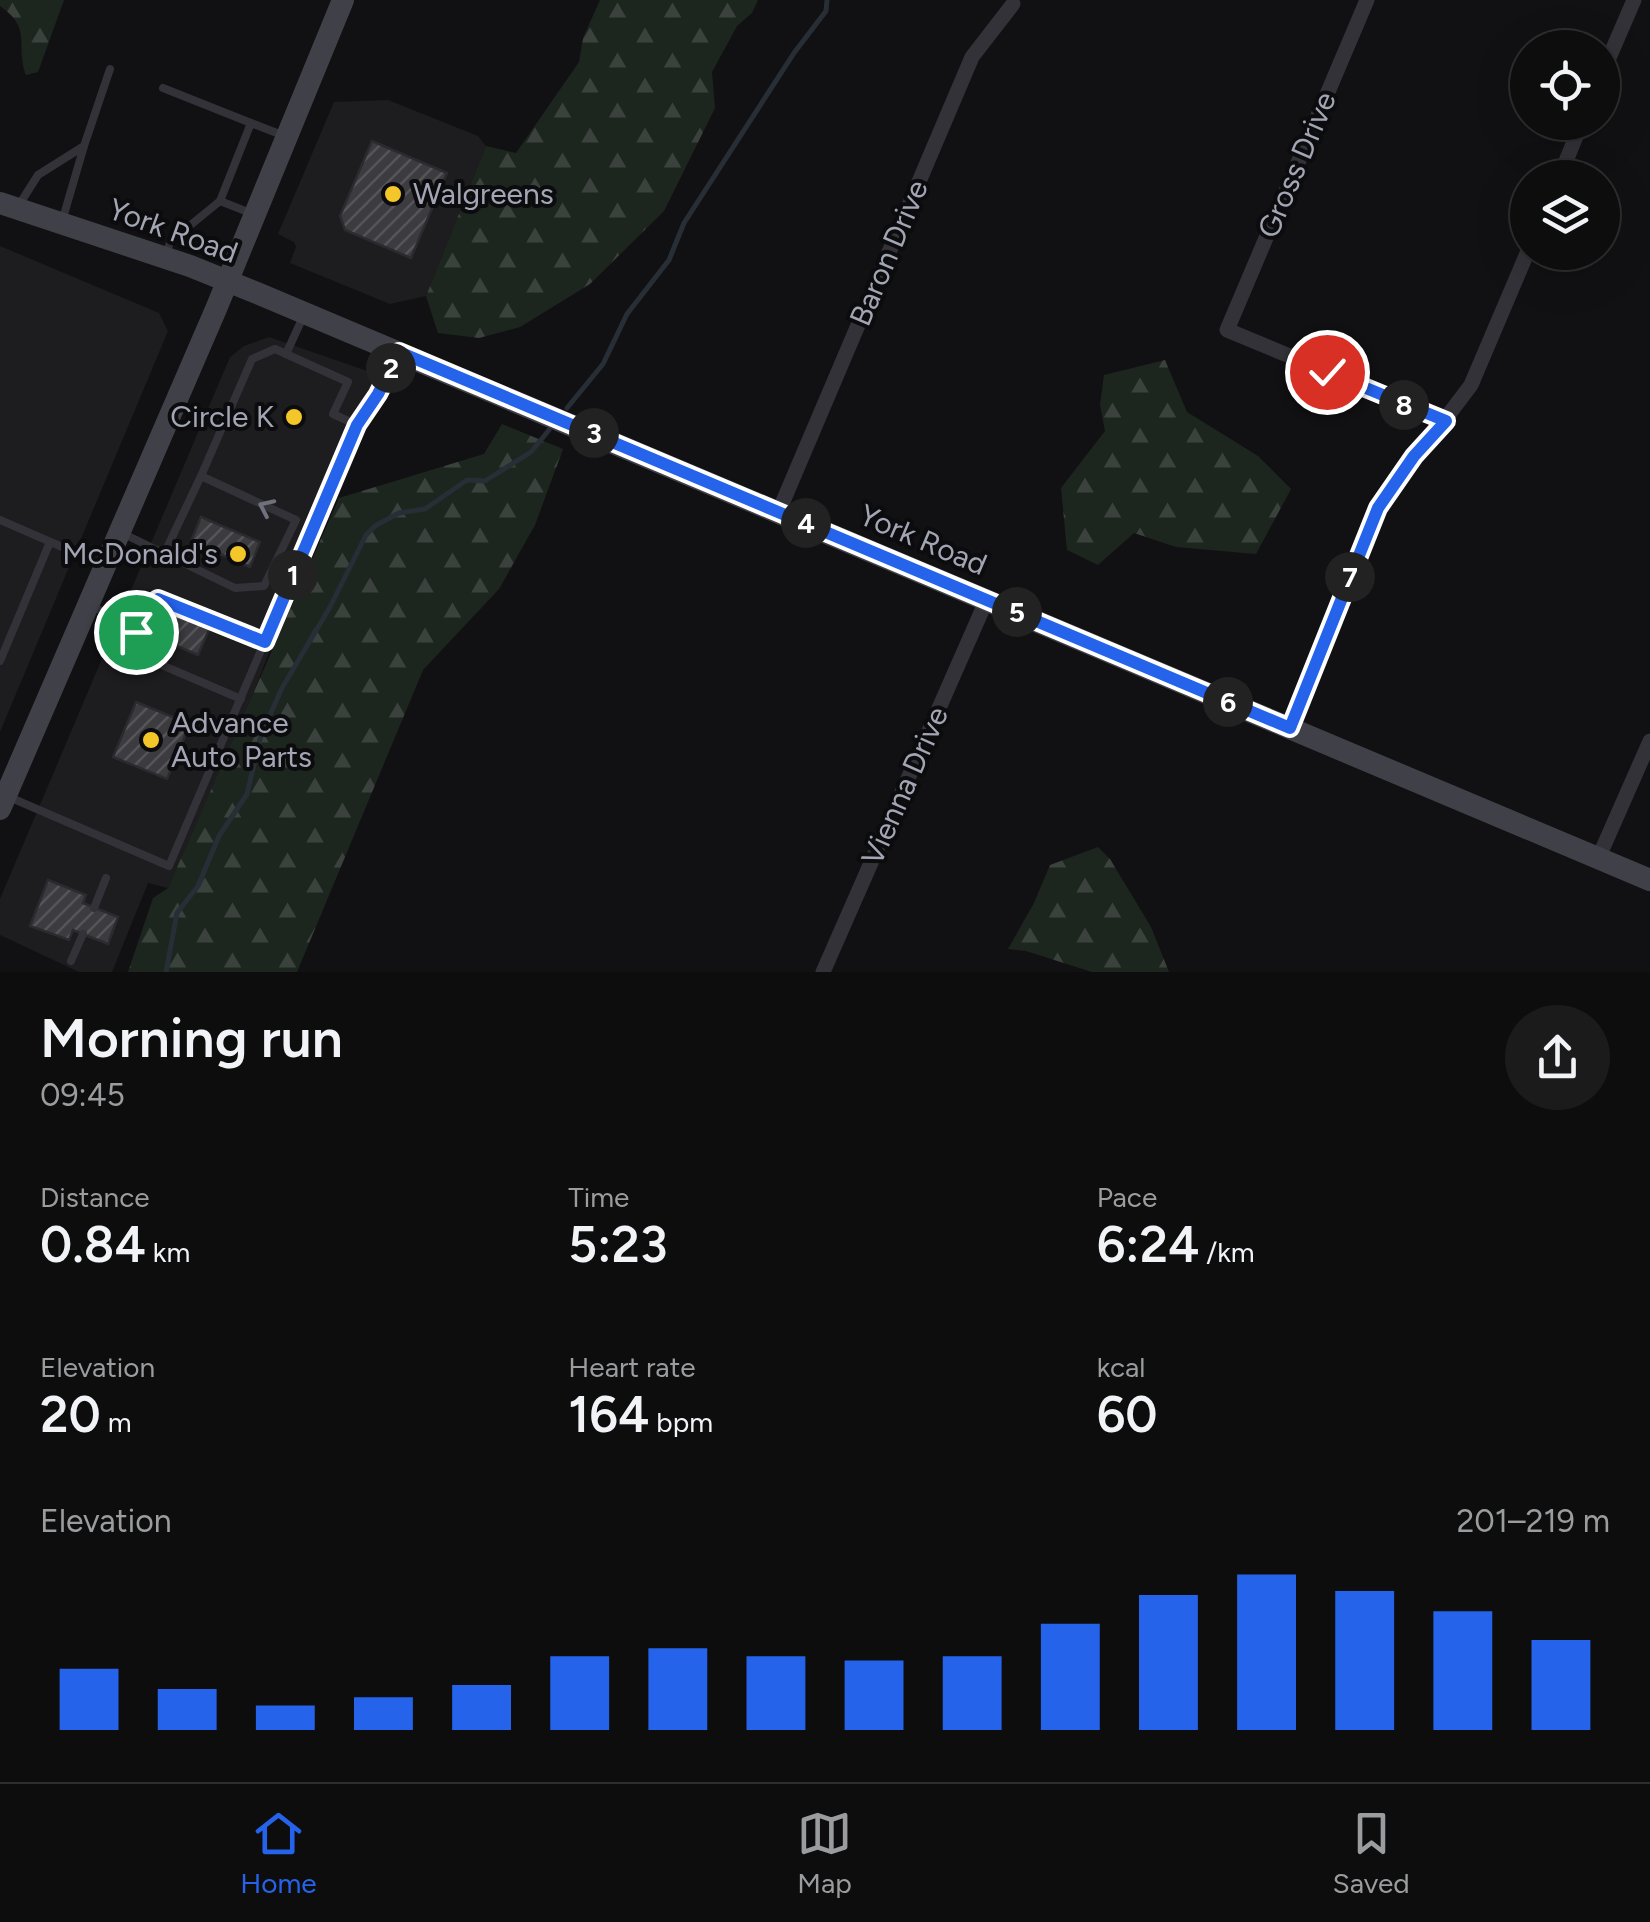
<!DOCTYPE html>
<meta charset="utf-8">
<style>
:root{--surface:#0d0d0e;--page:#1b1b1c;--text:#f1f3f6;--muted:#9a9c9e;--line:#2d2d2e;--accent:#2563eb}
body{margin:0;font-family:Figtree,sans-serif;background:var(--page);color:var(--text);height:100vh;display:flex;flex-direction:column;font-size:38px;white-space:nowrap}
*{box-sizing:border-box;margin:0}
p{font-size:32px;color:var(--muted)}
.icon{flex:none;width:55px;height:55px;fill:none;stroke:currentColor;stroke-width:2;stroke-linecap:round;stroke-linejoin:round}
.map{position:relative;height:972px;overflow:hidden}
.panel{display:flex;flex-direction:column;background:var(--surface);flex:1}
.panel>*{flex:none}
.tools{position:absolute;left:1510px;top:30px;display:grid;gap:20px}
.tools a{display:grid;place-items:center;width:110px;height:110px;border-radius:50%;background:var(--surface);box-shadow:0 10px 40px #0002,0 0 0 2px var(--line);font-size:50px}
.pin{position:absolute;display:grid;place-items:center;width:85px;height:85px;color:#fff;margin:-42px;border:5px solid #fff;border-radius:50%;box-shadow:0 2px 10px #0007}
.km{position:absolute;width:50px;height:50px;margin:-25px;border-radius:50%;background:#222;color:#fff;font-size:28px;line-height:50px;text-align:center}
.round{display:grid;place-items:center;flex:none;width:105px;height:105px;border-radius:52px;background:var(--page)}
.overview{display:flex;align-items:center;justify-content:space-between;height:170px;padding:0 40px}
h1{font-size:55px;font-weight:600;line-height:75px}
.figures{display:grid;grid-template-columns:repeat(3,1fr);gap:15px;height:170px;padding:10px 40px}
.figures div{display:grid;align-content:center}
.figures b{font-size:50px;font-weight:600}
.figures small{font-size:28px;font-weight:400}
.figures p{font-size:28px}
.chart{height:280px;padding:20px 40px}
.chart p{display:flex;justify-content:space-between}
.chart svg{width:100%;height:180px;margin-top:10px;stroke:var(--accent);stroke-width:6}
.menu{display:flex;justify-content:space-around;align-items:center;height:140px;border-top:2px solid var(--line);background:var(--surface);font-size:28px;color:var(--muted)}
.menu a{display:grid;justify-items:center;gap:5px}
.menu .on{color:var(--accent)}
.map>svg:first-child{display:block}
</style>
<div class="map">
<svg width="1650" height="972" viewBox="0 0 1650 972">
<defs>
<pattern id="forest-firs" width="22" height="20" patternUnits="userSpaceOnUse" patternTransform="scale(2.5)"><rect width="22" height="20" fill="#1d251f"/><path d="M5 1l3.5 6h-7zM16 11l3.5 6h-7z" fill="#3b423d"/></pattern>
<pattern id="building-hatch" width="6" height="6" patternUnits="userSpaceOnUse" patternTransform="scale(2.5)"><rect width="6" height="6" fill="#3b3b40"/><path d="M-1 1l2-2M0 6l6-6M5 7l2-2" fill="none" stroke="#545459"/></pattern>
</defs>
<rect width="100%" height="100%" fill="#111113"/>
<g fill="#1d1d20">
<path d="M 388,100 L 478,136 L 486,146 L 426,296 L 390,304 L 290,263 L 296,247 L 294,242 L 278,234 L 334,102 Z"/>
<path d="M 0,246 L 159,313 L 168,331 L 0,732 Z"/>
<path d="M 269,337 L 376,374 L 248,707 L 168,888 L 148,883 L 112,972 L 79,972 L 0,935 L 0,899 L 230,357 L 244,346 Z"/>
</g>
<g fill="url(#forest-firs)">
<path d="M 0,0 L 64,0 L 38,72 L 26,75 C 15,44 33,29 0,6 Z"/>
<path d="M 600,0 L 758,0 L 752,13 L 737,26 L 712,72 L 715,108 L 664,211 L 590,284 L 520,327 L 479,338 L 438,333 L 426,296 L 486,146 L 516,153 L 579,62 L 583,38 Z"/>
<path d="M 1165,360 L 1187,412 L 1258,456 L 1291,489 L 1256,554 L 1176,547 L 1134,533 L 1098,565 L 1067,550 L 1061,488 L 1105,431 L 1100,405 L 1104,375 Z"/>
<path d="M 502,424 L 563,449 L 535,525 L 499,589 L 423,670 L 297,972 L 128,972 L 153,898 L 168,888 L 339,498 L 484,454 Z"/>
<path d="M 1098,847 L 1110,859 L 1151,927 L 1169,972 L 1092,972 L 1026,951 L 1008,949 L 1034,903 L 1050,865 Z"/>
</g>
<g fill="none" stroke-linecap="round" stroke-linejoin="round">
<g stroke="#272e36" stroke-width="5">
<path d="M 567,408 L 603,364 L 627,314 L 669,260 L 684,223 L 794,53 L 826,11 L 827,0"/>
<path d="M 166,972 L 177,913 L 198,886 L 219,836 L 247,794 L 261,735 L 282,688 L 330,607 L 366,535 L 375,526 L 399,513 L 425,509 L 467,480 L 485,481 L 531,452 L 549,430"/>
</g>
</g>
<g fill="url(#building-hatch)" stroke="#2b2b2f" stroke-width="2.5">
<path d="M 372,141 L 447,173 L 411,258 L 345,230 L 340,216 Z"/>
<path d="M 201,517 L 260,542 L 250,567 L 191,541 Z"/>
<path d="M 168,610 L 210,627 L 198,655 L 156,637 Z"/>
<path d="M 136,702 L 190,724 L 167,779 L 113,757 Z"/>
<path d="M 48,880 L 86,895 L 83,903 L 118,917 L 108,944 L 73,930 L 69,940 L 30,926 Z"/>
</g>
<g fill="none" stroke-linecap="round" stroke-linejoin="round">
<g stroke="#323238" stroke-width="8">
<path d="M 163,88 L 251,123"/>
<path d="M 220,201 L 253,214"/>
<path d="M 19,205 L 38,175 L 84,146 L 110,69"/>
<path d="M 63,218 L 84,146"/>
<path d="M 165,255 L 171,241 L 220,201 L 251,123 L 282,135"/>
<path d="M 286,354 L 303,317"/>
<path d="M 201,476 L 252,359 L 275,349 L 348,382 L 333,414 L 357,425"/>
<path d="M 0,520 L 101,564"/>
<path d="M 124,534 L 235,588 L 264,586 L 296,520 L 201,476 L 165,552"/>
<path d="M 92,607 L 138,625 L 136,654 L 241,699"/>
<path d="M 138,625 L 151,602 L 158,599 L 265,642"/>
<path d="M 0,661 L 50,542"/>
<path d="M 9,797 L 169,866 L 357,425 L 378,394 L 398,355"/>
<path d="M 94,908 L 106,878"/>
<path d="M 71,961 L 83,934"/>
</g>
<g stroke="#323238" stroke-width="15">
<path d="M 1367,0 L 1227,330 L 1446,421"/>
<path d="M 1602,74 L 1634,0"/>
<path d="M 1559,178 L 1582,122"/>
<path d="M 779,511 L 972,57 L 1013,4"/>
<path d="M 1290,728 L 1378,508 L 1471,385 L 1528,251"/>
<path d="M 1598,859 L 1650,741"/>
<path d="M 823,972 L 987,599"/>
</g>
<g stroke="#404148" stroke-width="22">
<path d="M 0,203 L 190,266 L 257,293 L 1650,880"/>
<path d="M 0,809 L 216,309 L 343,0"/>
</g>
</g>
<defs><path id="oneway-chevron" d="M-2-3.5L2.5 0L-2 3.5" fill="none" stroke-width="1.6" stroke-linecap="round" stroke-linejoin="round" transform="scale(2.5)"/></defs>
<use stroke="#70717c" href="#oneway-chevron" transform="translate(266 507) rotate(-155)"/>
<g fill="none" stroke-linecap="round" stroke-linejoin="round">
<g stroke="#fff" stroke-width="20">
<path id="route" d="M 136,632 L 148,606 L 158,599 L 265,642 L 357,425 L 378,394 L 399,352 L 1290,728 L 1378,508 L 1414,456 L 1446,421 L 1327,372"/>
</g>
<use href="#route" stroke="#2563eb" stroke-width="12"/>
</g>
<g fill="#f3c629" stroke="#0c0c0e" stroke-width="4">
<circle cx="393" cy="194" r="10"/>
<circle cx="294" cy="417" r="10"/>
<circle cx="238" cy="554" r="10"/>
<circle cx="151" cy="740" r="10"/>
</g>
<g text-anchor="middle" stroke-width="8" stroke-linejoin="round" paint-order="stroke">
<g font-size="30" fill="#a2a5b3" stroke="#0c0c0e">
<text transform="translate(1297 165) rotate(-67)" y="10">Gross Drive</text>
<text transform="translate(173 231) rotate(20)" y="10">York Road</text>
<text transform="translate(889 253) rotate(-67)" y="10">Baron Drive</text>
<text transform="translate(923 540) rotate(23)" y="10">York Road</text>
<text transform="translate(905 786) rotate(-66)" y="10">Vienna Drive</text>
</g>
<g font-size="30" fill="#a2a5b3" stroke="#0c0c0e" text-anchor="start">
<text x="413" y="204">Walgreens</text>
<text x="274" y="427" text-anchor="end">Circle K</text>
<text x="218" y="564" text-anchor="end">McDonald's</text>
<text x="171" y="733">Advance<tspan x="171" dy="34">Auto Parts</tspan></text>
</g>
</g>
</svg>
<div class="tools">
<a><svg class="icon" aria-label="locate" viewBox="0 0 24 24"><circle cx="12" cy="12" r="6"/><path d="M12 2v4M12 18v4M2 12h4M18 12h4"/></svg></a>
<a><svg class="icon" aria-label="layers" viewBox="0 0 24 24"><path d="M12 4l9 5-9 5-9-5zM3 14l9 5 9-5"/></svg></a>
</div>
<div class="pin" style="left:136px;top:632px;background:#1e9e55"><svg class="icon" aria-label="arrive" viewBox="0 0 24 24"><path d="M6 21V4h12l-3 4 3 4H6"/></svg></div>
<div class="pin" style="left:1327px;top:372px;background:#d93025"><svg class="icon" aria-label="check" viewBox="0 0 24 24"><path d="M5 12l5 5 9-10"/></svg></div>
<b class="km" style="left:293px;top:575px">1</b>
<b class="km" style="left:391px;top:368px">2</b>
<b class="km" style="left:594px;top:433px">3</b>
<b class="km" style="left:806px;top:523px">4</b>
<b class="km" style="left:1017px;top:612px">5</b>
<b class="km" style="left:1228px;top:702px">6</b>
<b class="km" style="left:1350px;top:577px">7</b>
<b class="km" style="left:1404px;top:405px">8</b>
</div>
<section class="panel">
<div class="overview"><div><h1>Morning run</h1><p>09:45</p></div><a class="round"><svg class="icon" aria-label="share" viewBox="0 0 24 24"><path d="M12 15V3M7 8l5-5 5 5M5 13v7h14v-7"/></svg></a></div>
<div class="figures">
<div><p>Distance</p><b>0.84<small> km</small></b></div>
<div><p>Time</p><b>5:23</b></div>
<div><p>Pace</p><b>6:24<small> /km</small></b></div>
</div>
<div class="figures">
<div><p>Elevation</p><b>20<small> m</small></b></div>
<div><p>Heart rate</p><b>164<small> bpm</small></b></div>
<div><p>kcal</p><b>60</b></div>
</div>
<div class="chart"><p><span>Elevation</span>201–219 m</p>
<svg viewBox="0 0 160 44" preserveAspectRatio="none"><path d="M5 44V29M15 44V34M25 44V38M35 44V36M45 44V33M55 44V26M65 44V24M75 44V26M85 44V27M95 44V26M105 44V18M115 44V11M125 44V6M135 44V10M145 44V15M155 44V22"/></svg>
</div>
</section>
<nav class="menu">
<a class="on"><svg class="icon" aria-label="home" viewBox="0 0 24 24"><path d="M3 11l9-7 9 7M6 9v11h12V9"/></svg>Home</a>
<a><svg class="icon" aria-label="map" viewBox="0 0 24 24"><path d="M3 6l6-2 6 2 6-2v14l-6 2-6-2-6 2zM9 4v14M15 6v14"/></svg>Map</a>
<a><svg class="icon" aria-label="saved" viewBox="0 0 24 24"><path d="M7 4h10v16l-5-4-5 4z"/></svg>Saved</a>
</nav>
